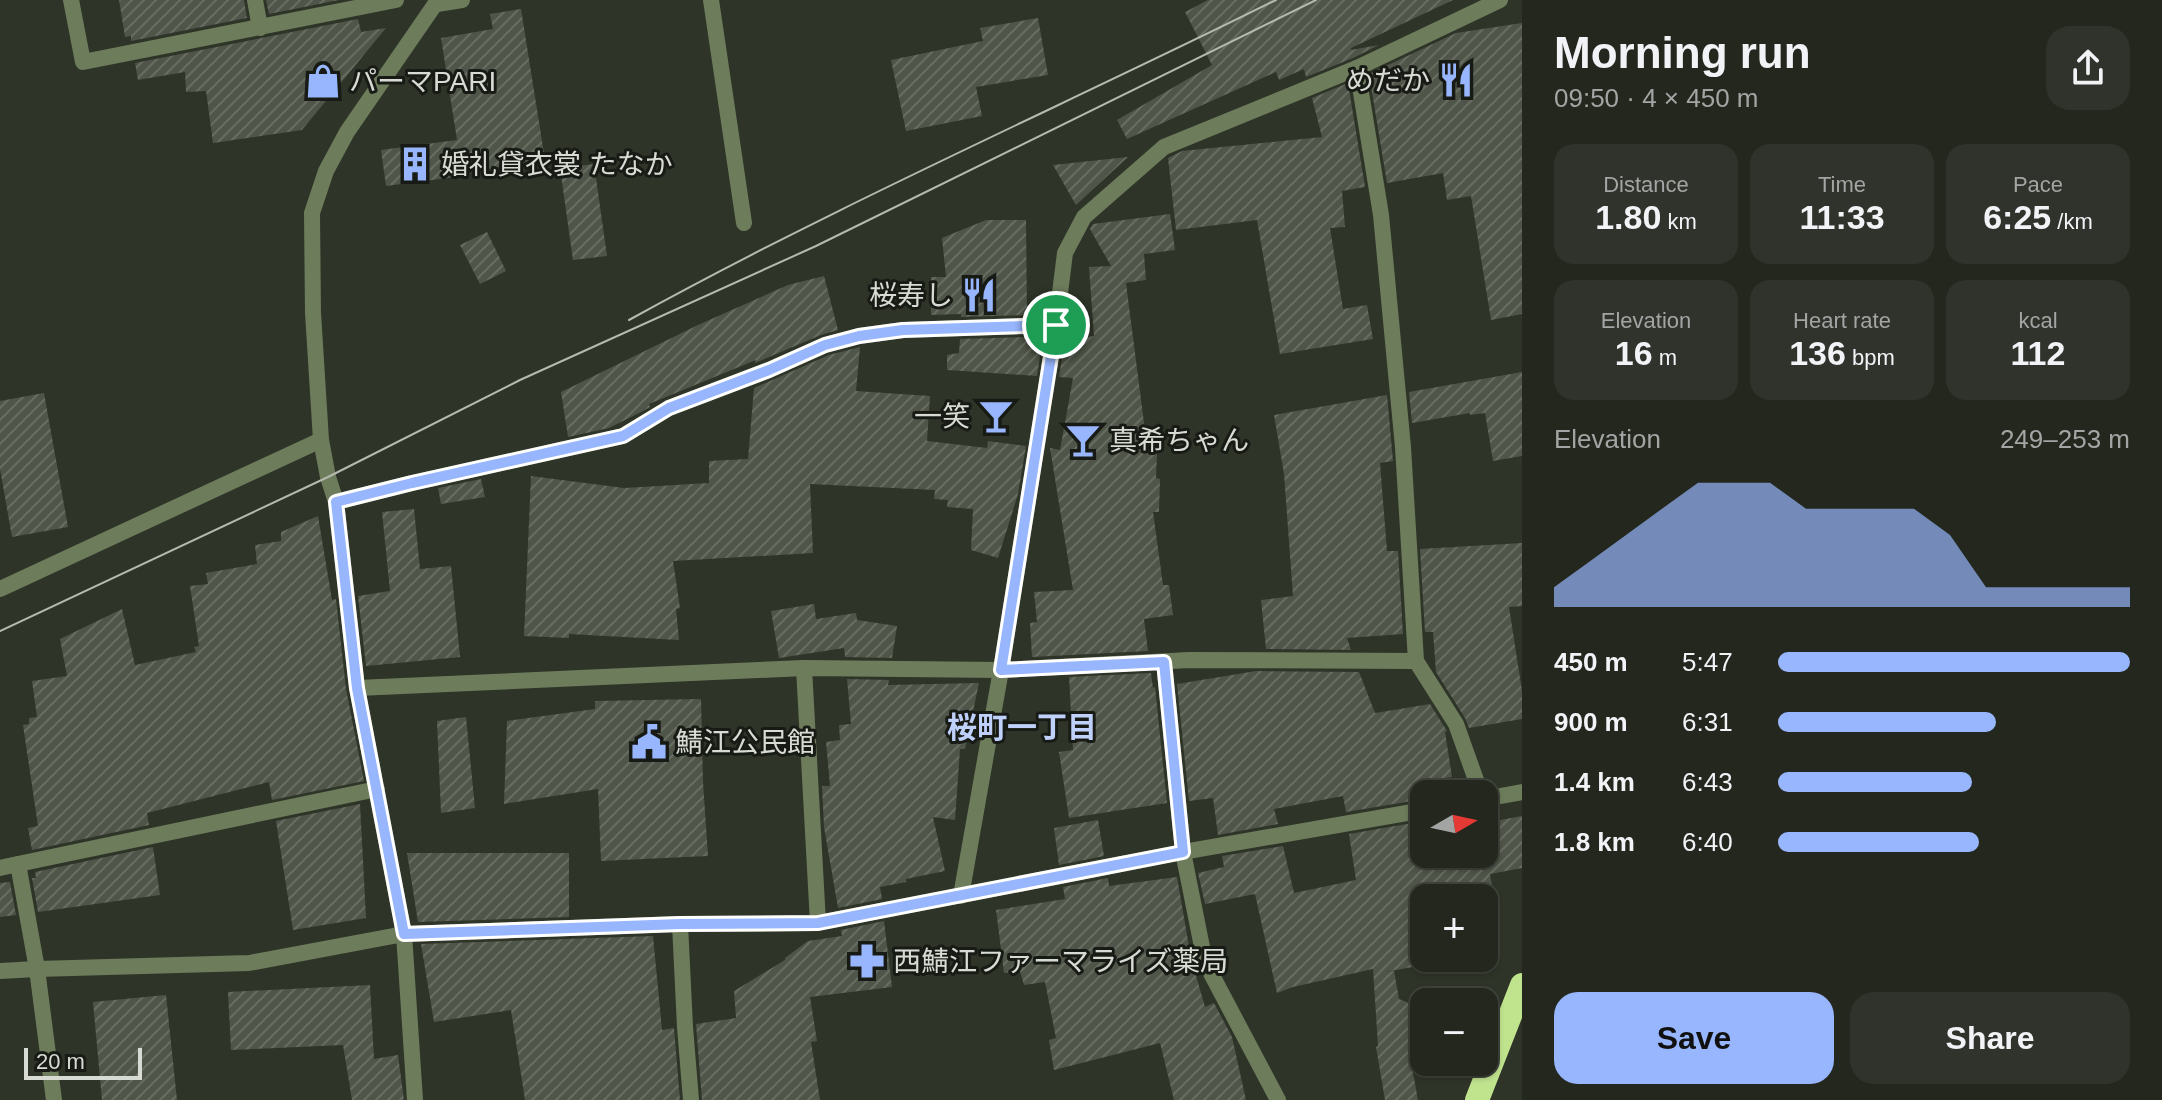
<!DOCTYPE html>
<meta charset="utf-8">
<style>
:root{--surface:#23271e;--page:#2f332b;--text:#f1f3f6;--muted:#a3a5a4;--line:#40443c;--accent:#97b6fd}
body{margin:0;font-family:Arial,"Noto Sans JP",sans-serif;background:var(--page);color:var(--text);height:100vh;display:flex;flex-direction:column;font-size:30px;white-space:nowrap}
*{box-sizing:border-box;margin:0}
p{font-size:26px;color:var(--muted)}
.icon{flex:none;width:44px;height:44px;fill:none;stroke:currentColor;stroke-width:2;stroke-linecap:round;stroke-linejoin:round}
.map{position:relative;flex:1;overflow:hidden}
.drawer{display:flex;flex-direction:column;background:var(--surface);width:640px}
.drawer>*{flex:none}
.needle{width:52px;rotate:81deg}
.controls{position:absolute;left:1410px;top:780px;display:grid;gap:16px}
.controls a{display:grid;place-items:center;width:88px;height:88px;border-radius:16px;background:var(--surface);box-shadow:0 2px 6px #0004,0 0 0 2px var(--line);font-size:40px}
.scale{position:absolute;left:24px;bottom:20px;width:118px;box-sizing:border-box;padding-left:8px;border:4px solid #d7dbd3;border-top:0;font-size:22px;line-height:28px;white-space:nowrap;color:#d7dbd3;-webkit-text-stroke:6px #181b15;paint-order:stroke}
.pin{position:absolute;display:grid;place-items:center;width:68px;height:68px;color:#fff;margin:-34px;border:4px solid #fff;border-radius:50%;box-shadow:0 2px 8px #0007}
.round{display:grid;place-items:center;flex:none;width:84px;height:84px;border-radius:24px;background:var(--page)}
.head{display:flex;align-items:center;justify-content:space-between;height:136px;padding:0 32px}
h1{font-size:44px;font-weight:700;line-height:60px}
.figures{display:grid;grid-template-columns:repeat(3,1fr);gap:12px;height:136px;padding:8px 32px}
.figures div{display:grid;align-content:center;border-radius:20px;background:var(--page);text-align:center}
.figures b{font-size:34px;font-weight:700}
.figures small{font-size:22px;font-weight:400}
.figures p{font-size:22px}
.chart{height:224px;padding:16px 32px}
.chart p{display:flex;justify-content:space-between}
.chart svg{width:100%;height:144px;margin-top:8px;fill:var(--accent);opacity:.7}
.button{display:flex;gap:16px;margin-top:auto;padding:16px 32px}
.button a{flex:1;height:92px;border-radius:24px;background:var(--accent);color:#111;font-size:32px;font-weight:700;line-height:92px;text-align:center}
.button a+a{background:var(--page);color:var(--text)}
ul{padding:0 32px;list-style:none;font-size:26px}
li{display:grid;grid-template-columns:128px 96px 1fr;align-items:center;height:60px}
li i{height:20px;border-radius:10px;background:var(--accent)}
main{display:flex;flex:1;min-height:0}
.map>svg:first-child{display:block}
</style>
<main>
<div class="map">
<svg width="1522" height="1100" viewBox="0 0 1522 1100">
<defs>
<pattern id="building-hatch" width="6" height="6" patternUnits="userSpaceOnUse" patternTransform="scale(2)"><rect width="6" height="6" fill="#4f5548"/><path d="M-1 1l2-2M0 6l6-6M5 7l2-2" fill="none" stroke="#686d62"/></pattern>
</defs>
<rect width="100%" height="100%" fill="#2f3428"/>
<g fill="url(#building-hatch)">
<path d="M 119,0 L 244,0 L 247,18 L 131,41 L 131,36 L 125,37 Z"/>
<path d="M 266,0 L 339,0 L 269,14 Z"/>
<path d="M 1208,0 L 1453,0 L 1351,48 L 1351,50 L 1379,45 L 1353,58 L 1306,77 L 1304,69 L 1279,80 L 1276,72 L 1127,139 L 1117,120 L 1212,65 L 1185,12 Z"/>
<path d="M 521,9 L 545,160 L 462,173 L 463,176 L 386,186 L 381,150 L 457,140 L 441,38 L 493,29 L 490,14 Z"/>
<path d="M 1038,18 L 1048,75 L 976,87 L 982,116 L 906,131 L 891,60 L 983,41 L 980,28 Z"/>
<path d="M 358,19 L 361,32 L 386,28 L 302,130 L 213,143 L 206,91 L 186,92 L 185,72 L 138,80 L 135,63 Z"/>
<path d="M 1522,23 L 1522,314 L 1491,320 L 1471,196 L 1447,200 L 1443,173 L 1387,183 L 1369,74 L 1456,33 Z"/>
<path d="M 1348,83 L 1365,187 L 1342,191 L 1345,227 L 1330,228 L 1343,309 L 1367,305 L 1373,339 L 1280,354 L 1257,220 L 1176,230 L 1168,158 L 1182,151 L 1322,137 L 1312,98 Z"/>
<path d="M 1128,157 L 1076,205 L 1053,165 Z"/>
<path d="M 594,164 L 607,256 L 573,260 L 560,168 Z"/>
<path d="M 1170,214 L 1175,250 L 1144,254 L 1146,280 L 1126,283 L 1148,454 L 1157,454 L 1156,478 L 1160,479 L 1159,512 L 1153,512 L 1163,585 L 1169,585 L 1173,615 L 1144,619 L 1148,651 L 1032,657 L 1030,623 L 1037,622 L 1034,592 L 1073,590 L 1050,448 L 1060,450 L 1073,378 L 1059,377 L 1065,340 L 1094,336 L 1089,267 L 1111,266 L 1090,229 L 1093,224 Z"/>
<path d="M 986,220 L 1026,220 L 1027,315 L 961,317 L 961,314 L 931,315 L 931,277 L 946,277 L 942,238 Z"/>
<path d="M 487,232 L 506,271 L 480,284 L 460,245 Z"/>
<path d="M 824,276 L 838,330 L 821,335 L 755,363 L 756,360 L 649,404 L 650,407 L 643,411 L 609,428 L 568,437 L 561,392 L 698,325 L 788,285 Z"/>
<path d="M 1028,337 L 1028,344 L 1042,343 L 1037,376 L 947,370 L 947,355 L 959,353 L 960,339 Z"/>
<path d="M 860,347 L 856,391 L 930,396 L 927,441 L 987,448 L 988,441 L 1026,446 L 1018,494 L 998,558 L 971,550 L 973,509 L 947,507 L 948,500 L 934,499 L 935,490 L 810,484 L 813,553 L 673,561 L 680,608 L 676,609 L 679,640 L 569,634 L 569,638 L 524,636 L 531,476 L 624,488 L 709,483 L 709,461 L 748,459 L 754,388 L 829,355 Z"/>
<path d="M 1522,372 L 1522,456 L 1493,461 L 1485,413 L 1470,415 L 1470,413 L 1412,423 L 1409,392 Z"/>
<path d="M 44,393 L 68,527 L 12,537 L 0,469 L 0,401 Z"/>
<path d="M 1387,395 L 1393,461 L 1380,463 L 1387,551 L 1398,551 L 1403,634 L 1347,638 L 1351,650 L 1266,649 L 1261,600 L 1293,596 L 1284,474 L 1274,415 Z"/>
<path d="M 481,479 L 485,497 L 441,504 L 438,488 Z"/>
<path d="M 414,509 L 420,569 L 451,566 L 460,657 L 366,666 L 358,596 L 390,591 L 382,512 Z"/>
<path d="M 318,516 L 332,600 L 336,599 L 346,689 L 364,781 L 272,800 L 269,782 L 147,813 L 149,825 L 32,850 L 28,828 L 38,826 L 23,725 L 29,724 L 29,718 L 37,717 L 32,681 L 67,676 L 60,639 L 122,609 L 135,665 L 196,652 L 194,647 L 199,646 L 190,586 L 208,584 L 206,573 L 257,564 L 255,545 L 281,541 L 281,532 Z"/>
<path d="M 1522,543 L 1522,606 L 1509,607 L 1522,691 L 1522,719 L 1469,728 L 1465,718 L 1436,672 L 1433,632 L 1425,632 L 1420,549 Z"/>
<path d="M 814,604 L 816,619 L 856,613 L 857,620 L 897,626 L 892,658 L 845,657 L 844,648 L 779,658 L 771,611 Z"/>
<path d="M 1256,671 L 1359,672 L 1375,713 L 1430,704 L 1447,731 L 1445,732 L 1452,777 L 1424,781 L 1424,799 L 1346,812 L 1343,796 L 1274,809 L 1278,824 L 1218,835 L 1213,798 L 1189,801 L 1177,684 Z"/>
<path d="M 1151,673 L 1153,688 L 1155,687 L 1167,803 L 1069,818 L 1059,752 L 1073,750 L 1069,677 Z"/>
<path d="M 847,679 L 889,680 L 888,685 L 979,683 L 965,749 L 960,749 L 955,820 L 933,817 L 945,871 L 906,879 L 906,882 L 880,887 L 882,899 L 838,908 L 824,827 L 822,786 L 830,786 L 826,742 L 840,740 L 839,725 L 851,724 Z"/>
<path d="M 701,699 L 703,782 L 708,856 L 601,861 L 598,789 L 504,804 L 507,721 L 595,709 L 595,701 Z"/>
<path d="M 466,717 L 475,808 L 441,813 L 437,721 Z"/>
<path d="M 360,804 L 366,918 L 293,930 L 276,821 Z"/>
<path d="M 1522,816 L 1522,868 L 1490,874 L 1494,898 L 1411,898 L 1424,965 L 1385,972 L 1394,971 L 1399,999 L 1424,1009 L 1424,1052 L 1408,1046 L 1418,1100 L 1385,1100 L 1376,1047 L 1378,1046 L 1373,969 L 1293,987 L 1277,993 L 1255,894 L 1205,904 L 1198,873 L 1224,867 L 1222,856 L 1283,846 L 1294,893 L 1356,880 L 1349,834 L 1424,821 L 1424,854 L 1484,854 L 1484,823 Z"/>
<path d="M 1098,820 L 1104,856 L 1059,865 L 1054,828 Z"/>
<path d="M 153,847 L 160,895 L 38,912 L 32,878 L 36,878 L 35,872 Z"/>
<path d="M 407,853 L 569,853 L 569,917 L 418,922 Z"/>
<path d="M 1177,877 L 1191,958 L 1205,1007 L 1214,1003 L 1232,1037 L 1246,1100 L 1174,1100 L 1160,1043 L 1054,1070 L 1049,1040 L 1056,1038 L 1045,982 L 1024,985 L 1020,971 L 1004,973 L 996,910 L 1065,899 L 1063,887 L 1108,878 L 1109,886 Z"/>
<path d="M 10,882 L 16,915 L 0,917 L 0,883 Z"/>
<path d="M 884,921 L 892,987 L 810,997 L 817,1041 L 811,1042 L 820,1100 L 702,1100 L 696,1024 L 736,1018 L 734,991 L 785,960 L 785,958 L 808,941 L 842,936 L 841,930 Z"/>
<path d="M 653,936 L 662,1030 L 674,1028 L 680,1100 L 525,1100 L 511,1010 L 434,1022 L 421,944 Z"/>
<path d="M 370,985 L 374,1059 L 398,1055 L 404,1100 L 352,1100 L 343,1045 L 231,1050 L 228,992 Z"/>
<path d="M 166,995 L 177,1100 L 102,1100 L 93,1002 Z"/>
</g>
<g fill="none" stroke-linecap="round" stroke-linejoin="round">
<g stroke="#6d7c5b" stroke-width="16">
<path d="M 71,0 L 83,62 L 396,0"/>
<path d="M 255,0 L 260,28"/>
<path d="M 438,0 L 347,132 L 326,171 L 312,213 L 313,313 L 321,440 L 328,477 L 336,502 L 357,688 L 404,934 L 680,924 L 818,923 L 1183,852 L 1424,810"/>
<path d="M 711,0 L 744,223"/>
<path d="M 437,4 L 462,0"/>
<path d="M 1357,68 L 1381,215 L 1403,447 L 1416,661 L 1456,724 L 1481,794"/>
<path d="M 336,502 L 412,483 L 623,436 L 669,408 L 769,370 L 825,345 L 859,336 L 903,330 L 1056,325"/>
<path d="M 0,589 L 321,440"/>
<path d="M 1164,662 L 1183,852 L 1205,962 L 1278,1100"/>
<path d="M 804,668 L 818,923"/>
<path d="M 357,688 L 804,668 L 1001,670 L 1189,660 L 1416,661"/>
<path d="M 1484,799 L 1522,792"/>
<path d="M 0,868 L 18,864"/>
<path d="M 961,896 L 1001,670 L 1056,325 L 1065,253 L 1084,217 L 1164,147 L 1357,68 L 1500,0"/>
<path d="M 680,924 L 685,1027 L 691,1100"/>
<path d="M 0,971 L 37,969 L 249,963 L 404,934 L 415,1100"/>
<path d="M 54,1100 L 37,969 L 18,864 L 377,789"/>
</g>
<path stroke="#c0e38e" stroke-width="24" d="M 1477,1100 L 1522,985"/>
<g stroke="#b5b9b0" stroke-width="2">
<path d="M 629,320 C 839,204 1060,107 1276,0"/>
<path d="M 0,631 L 328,477 L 520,380 L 816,246 L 1316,0"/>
</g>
</g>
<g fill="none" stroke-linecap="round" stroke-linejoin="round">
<g stroke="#fff" stroke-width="16">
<path id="route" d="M 1056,325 L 1001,670 L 1164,662 L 1183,852 L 818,923 L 680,924 L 404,934 L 357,688 L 336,502 L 412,483 L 623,436 L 669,408 L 769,370 L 825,345 L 859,336 L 903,330 Z"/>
</g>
<use href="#route" stroke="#97b6fd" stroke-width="10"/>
</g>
<defs>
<g id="restaurant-bare" transform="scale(2.76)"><path d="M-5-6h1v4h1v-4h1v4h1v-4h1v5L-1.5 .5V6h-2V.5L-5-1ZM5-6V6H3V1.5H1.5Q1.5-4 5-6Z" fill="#97b6fd" stroke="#181b15" stroke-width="2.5" paint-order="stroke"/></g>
<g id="shop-bare" transform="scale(2.76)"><path d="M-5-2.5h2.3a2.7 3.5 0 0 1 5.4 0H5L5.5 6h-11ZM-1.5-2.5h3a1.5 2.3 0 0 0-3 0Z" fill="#97b6fd" stroke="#181b15" stroke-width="2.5" paint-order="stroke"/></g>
<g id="building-bare" transform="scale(2.76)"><path d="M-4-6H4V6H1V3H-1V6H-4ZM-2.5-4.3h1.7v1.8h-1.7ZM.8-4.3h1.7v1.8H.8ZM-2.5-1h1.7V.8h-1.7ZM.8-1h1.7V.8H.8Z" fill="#97b6fd" stroke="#181b15" stroke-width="2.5" paint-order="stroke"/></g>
<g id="bar-bare" transform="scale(2.76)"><path d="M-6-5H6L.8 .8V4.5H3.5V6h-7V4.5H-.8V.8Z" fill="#97b6fd" stroke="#181b15" stroke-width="2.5" paint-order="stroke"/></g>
<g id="civic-bare" transform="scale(2.76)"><path d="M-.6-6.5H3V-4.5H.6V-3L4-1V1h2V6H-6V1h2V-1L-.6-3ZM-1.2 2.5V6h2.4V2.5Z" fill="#97b6fd" stroke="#181b15" stroke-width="2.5" paint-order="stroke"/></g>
<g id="pharmacy-bare" transform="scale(2.76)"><path d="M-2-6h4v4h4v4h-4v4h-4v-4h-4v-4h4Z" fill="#97b6fd" stroke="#181b15" stroke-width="2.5" paint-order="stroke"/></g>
</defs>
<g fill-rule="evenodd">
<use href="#restaurant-bare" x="1456" y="80"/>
<use href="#shop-bare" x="323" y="81"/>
<use href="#building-bare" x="415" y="164"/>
<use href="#restaurant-bare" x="979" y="295"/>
<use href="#bar-bare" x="996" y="416"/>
<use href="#bar-bare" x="1083" y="440"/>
<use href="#civic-bare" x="649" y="742"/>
<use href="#pharmacy-bare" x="867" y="961"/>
</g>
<g text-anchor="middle" stroke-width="6" stroke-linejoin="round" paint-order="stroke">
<g font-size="28" fill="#d7dbd3" stroke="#181b15" text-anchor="start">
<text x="1430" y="90" text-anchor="end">めだか</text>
<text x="349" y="91">パーマPARI</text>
<text x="441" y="174">婚礼貸衣裳 たなか</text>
<text x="953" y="305" text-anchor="end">桜寿し</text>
<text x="970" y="426" text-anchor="end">一笑</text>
<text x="1109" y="450">真希ちゃん</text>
<text x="675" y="752">鯖江公民館</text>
<text x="893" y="971">西鯖江ファーマライズ薬局</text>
</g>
<g font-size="30" font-weight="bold" fill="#bfd1fa" stroke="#181b15">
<text x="1022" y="738">桜町一丁目</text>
</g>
</g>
</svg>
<div class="controls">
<a><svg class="needle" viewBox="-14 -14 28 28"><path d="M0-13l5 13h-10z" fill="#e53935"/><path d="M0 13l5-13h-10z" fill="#a3a5a4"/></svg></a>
<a>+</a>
<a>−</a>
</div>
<div class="scale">20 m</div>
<div class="pin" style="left:1056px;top:325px;background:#1e9e55"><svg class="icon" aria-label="arrive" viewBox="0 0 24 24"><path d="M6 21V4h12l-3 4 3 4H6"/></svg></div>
</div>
<section class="drawer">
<div class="head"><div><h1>Morning run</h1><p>09:50 · 4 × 450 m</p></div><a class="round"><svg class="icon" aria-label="share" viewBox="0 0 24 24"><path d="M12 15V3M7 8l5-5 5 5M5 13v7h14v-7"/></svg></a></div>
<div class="figures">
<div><p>Distance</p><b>1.80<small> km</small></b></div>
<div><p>Time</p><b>11:33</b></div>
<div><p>Pace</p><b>6:25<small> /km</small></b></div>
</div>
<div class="figures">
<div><p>Elevation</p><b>16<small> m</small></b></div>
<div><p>Heart rate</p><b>136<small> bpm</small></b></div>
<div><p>kcal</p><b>112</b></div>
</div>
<div class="chart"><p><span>Elevation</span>249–253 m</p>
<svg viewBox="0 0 160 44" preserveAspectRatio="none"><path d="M0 44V38L10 30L20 22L30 14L40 6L50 6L60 6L70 14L80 14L90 14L100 14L110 22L120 38L130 38L140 38L150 38L160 38V44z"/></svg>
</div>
<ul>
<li><b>450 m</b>5:47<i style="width:100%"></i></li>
<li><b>900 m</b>6:31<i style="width:62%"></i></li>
<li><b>1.4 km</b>6:43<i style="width:55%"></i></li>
<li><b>1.8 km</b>6:40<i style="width:57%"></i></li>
</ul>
<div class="button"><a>Save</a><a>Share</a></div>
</section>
</main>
